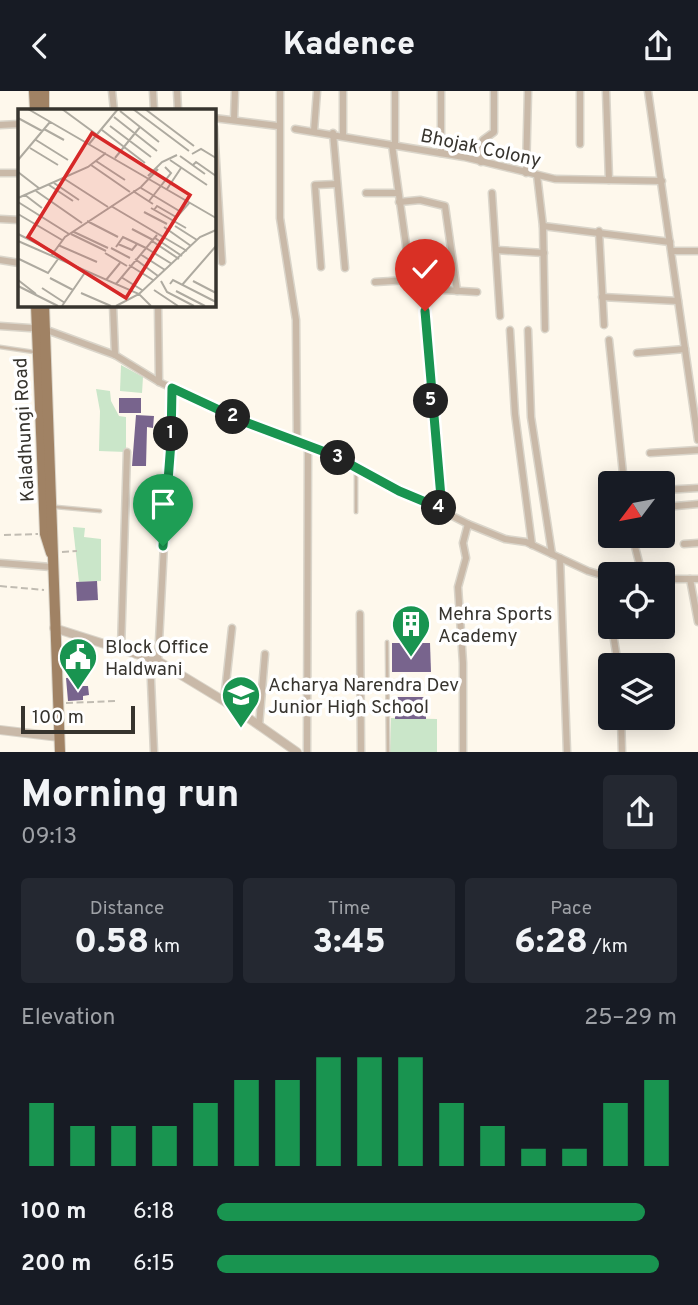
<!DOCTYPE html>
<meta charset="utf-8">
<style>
:root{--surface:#171b24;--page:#242831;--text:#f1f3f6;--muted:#9ea1a6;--accent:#199450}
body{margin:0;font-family:Overpass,sans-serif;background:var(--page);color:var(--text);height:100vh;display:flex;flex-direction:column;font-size:26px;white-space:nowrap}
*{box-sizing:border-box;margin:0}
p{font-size:23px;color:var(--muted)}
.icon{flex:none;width:38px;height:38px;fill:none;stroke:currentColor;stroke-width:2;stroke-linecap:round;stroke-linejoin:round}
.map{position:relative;height:661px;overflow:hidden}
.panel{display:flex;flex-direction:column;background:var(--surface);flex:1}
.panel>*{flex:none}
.needle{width:46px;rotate:238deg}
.controls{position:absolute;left:598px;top:380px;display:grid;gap:14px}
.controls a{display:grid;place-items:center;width:77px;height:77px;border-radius:7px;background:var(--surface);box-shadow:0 4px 18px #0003;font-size:35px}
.scale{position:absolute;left:21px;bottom:18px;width:114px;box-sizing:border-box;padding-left:7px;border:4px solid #37342e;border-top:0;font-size:19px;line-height:24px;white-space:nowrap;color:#37342e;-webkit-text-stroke:5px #fff;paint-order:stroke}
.pin{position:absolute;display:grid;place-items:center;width:60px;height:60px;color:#fff;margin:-72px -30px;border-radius:50% 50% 50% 0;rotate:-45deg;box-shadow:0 0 7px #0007}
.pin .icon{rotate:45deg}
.km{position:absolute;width:35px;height:35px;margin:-18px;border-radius:50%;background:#222;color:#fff;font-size:19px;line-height:35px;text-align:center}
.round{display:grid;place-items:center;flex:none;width:74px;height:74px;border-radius:7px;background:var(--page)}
.summary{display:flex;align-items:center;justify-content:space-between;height:119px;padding:0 21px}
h1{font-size:38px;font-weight:800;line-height:52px}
.figures{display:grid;grid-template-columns:repeat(3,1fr);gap:10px;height:119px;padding:7px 21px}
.figures div{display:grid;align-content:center;border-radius:7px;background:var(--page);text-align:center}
.figures b{font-size:35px;font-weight:800}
.figures small{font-size:19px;font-weight:400}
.figures p{font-size:19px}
.chart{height:196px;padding:14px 21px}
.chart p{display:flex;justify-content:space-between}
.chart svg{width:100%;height:126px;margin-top:7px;stroke:var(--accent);stroke-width:6}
ul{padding:0 21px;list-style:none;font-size:23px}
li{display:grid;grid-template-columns:112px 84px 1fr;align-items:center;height:52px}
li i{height:18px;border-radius:9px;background:var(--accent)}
header{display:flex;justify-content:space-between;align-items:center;height:91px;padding:0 21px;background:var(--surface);font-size:32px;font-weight:800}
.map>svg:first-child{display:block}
</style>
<header><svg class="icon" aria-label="back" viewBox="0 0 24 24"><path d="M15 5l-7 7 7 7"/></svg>Kadence<svg class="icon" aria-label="share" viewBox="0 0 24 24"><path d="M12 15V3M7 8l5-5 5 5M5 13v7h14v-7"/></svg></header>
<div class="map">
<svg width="698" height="661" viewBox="0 0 698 661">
<rect width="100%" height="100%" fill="#fef8ec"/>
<g fill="#cae6c9">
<path d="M 121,274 L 143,286 L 142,302 L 120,300 Z"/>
<path d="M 96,298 L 110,300 L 111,310 L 119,325 L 126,326 L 126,361 L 99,360 L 100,320 Z"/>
<path d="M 73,436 L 85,437 L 84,446 L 101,448 L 101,490 L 79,491 Z"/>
<path d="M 391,627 L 437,628 L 437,661 L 390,661 Z"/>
</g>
<g fill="#78648d">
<rect x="119" y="307" width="22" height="15"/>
<path d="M 136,324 L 154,325 L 153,337 L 147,336 L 146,375 L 132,375 Z"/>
<path d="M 97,490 L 98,509 L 77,510 L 76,491 Z"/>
<path d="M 392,552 L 430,552 L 431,581 L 392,581 Z"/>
<path d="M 82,586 L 83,595 L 88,595 L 89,604 L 83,605 L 83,609 L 68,610 L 66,587 Z"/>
<rect x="395" y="606" width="31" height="22"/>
</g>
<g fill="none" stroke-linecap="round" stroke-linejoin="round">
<g stroke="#dad5ca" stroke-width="5">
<g id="service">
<path d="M 0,256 L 34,261"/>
<path d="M 356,378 L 356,421"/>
<path d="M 56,416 L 100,420"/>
<path d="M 387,551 L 388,661"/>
</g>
</g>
<g stroke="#dad5ca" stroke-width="9">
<g id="minor">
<path d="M 112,0 L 114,19"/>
<path d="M 153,0 L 154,19"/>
<path d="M 177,0 L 178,19"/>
<path d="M 280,0 L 280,127 L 296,229 L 297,352"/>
<path d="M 395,0 L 395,55"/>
<path d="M 441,0 L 441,62"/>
<path d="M 606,0 L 609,89"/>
<path d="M 648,0 L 698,349"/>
<path d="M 214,27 L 278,35"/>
<path d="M 234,29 L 235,0"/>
<path d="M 0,34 L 19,33"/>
<path d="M 214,36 L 222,171"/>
<path d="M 295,38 L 464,66 L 555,88 L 662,90"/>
<path d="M 314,40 L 317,0"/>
<path d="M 333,42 L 345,177"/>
<path d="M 343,44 L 343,0"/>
<path d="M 580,53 L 580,0"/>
<path d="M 392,54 L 412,197 L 477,201"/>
<path d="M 481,71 L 483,49 L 494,41 L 494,0"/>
<path d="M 0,82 L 19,82"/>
<path d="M 526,82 L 528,0"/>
<path d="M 537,84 L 543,135 L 545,238"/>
<path d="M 366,102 L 397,102"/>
<path d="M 492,102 L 500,225"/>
<path d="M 399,111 L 420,109 L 445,115 L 457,200"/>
<path d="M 0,128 L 19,129"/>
<path d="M 543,135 L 670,151"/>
<path d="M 599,140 L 604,234"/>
<path d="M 496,159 L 544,162"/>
<path d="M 672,160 L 698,160"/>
<path d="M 0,169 L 19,172"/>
<path d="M 321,176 L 315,94 L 337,93"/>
<path d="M 375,191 L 409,189"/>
<path d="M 602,206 L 678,210"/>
<path d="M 113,214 L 115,264"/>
<path d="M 158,214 L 159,291"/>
<path d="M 425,220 L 442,419"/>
<path d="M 0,235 L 44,238 L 115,264 L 159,291 L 245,331 L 333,364 L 468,433 L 505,448 L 526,451 L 588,480 L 611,487"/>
<path d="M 510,239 L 515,323 L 532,454"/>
<path d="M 528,239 L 531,326 L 552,463"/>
<path d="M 609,249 L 624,392"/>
<path d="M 637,262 L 685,258"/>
<path d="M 650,362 L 698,359"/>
<path d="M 698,397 L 664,399 L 665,416 L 698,413"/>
<path d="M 632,444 L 642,483"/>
<path d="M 684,453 L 698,452"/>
<path d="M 560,467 L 567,661"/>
<path d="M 0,472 L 51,476"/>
<path d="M 606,486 L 611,531"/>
<path d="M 663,488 L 698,488"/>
<path d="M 690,488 L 698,531"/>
<path d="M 360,523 L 361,661"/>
<path d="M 612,536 L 618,574"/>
<path d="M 121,558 L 127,361"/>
<path d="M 150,566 L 154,661"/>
<path d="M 158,570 L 172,297"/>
<path d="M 224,610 L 232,537"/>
<path d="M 621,626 L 622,661"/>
<path d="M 259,635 L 265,563"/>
<path d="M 307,661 L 308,356"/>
<path d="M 463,661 L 463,572 L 458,496 L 466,467 L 463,452 L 468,433"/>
</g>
</g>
<g stroke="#dad5ca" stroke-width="10">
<g id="tertiary">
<path d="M 54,537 L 158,570 L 224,610 L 297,661"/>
<path d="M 0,639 L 59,646"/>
</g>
</g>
<g stroke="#dad5ca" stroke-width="12">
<g id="primary">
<path d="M 34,0 L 35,19"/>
<path d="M 44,0 L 44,19"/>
<path d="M 36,214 L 45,443 L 51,462"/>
<path d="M 44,214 L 60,661"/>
</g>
</g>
<g stroke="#c1bcb2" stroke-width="2" stroke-dasharray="7 3.5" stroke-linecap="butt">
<path d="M 4,444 L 38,443"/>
<path d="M 62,461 L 77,460"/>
<path d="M 0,495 L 44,499"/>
<path d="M 66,612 L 117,610"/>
</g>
<use href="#service" stroke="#c9b9a8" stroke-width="2.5"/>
<use href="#minor" stroke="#c9b9a8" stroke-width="6"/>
<use href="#tertiary" stroke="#c9b9a8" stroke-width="8"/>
<use href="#primary" stroke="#a08264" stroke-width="10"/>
</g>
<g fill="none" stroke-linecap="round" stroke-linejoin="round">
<g stroke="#fff" stroke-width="14">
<path id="route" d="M 163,455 L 171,351 L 172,297 L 245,331 L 333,364 L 399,400 L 442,418 L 425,220"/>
</g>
<use href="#route" stroke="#199450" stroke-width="9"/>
</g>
<defs>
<g id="building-pin" transform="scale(2.0125)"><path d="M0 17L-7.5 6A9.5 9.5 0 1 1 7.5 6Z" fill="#199450" stroke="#fff"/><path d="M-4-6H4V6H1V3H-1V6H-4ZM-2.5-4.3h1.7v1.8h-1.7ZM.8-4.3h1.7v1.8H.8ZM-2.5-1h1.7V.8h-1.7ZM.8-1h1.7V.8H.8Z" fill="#fff"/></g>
<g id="civic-pin" transform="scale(2.0125)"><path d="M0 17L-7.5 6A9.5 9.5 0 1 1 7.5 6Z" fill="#199450" stroke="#fff"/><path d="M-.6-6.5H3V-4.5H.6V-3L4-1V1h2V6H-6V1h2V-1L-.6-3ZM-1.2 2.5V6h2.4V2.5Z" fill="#fff"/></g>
<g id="school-pin" transform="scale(2.0125)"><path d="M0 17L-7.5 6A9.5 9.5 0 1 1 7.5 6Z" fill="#199450" stroke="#fff"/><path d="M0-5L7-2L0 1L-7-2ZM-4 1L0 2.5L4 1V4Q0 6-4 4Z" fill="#fff"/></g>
</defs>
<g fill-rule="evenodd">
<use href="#building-pin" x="411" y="533"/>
<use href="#civic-pin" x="78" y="566"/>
<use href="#school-pin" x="241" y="604"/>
</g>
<g text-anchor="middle" stroke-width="7" stroke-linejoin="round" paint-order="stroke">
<g font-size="19" fill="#37342e" stroke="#fff">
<text transform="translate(481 56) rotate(12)" y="7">Bhojak Colony</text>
<text transform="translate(23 339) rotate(-93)" y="7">Kaladhungi Road</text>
</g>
<g font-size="19" fill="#37342e" stroke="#fff" text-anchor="start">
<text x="438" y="529">Mehra Sports<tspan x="438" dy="22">Academy</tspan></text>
<text x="105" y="562">Block Office<tspan x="105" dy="22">Haldwani</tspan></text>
<text x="268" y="600">Acharya Narendra Dev<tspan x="268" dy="22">Junior High School</tspan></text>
</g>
</g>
<g transform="translate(18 18)">
<rect width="198" height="198" fill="#fef8ec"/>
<path fill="none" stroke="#aeaaa0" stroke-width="2" d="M 10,0 L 198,109M 44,0 L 78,25M 115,0 L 171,42M 127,0 L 176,37M 102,2 L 141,33M 96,8 L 139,42M 0,9 L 24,22M 92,17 L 133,48M 26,20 L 46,31M 84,21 L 127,54M 18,31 L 50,51M 71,35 L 100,0M 12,39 L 40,56M 174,45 L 183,40 L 198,49M 162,47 L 187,65M 97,49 L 122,18M 0,51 L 32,13M 152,51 L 189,76M 78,52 L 107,71M 73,56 L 112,83M 175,56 L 178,53 L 198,67M 0,63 L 22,80M 130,67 L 144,53 L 159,46M 45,69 L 90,98M 36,74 L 61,91M 31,76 L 55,92M 123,79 L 163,103M 149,80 L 163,59M 18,82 L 64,114M 115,82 L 135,95M 7,86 L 24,99M 0,89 L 70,58 L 88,44M 131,92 L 153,64 L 147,58M 0,93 L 51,125M 93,97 L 169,142M 133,99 L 168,119M 136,101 L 139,97 L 158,108M 126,103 L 149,115M 0,105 L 44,131M 157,110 L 172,93M 69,112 L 100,128M 157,117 L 179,131M 146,118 L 173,137M 114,120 L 135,131M 56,123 L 90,139M 0,125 L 36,143M 53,125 L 88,142M 137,129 L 164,147M 0,132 L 121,185 L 133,197M 134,132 L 161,150M 100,135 L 114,141 L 119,135M 40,136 L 79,153M 98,138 L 105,128 L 128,139M 93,139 L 112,149M 128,139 L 154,155M 87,144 L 109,157M 122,145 L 147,161M 33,147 L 47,128 L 123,78 L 140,60M 1,150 L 30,164 L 40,150M 117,150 L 140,167M 111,156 L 135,171M 103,168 L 124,181M 32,169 L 55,181M 0,171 L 18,185M 88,171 L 102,154M 143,172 L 149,183 L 176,197M 175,172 L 198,184M 98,175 L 139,126M 152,175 L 155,171 L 198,193M 164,176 L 198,137M 0,177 L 40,197M 24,179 L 47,194M 136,181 L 160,197M 158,182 L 187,197M 63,184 L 93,197M 44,197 L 68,162M 98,197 L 121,185 L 182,128 L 198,121"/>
<path fill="#d62828" fill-opacity="0.15" stroke="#d62828" stroke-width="3.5" d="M 74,24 L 172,86 L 108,189 L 10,128 Z"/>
<rect width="198" height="198" fill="none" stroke="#37342e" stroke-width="3.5"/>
</g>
</svg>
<div class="controls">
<a><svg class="needle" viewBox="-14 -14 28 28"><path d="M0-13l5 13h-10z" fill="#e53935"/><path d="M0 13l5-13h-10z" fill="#9ea1a6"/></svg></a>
<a><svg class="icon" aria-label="locate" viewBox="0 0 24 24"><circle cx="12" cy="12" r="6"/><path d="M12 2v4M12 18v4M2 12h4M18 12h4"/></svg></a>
<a><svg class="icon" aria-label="layers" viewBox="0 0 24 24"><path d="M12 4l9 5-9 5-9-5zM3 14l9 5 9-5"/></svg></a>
</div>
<div class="scale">100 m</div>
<div class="pin" style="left:163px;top:455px;background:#1e9e55"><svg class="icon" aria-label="arrive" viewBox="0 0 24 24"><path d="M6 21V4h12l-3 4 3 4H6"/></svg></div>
<div class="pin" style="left:425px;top:220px;background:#d93025"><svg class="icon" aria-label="check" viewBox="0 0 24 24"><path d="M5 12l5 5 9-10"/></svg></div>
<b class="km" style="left:171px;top:343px">1</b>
<b class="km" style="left:233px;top:326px">2</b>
<b class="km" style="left:338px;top:367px">3</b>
<b class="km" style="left:439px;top:417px">4</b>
<b class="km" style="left:431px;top:310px">5</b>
</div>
<section class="panel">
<div class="summary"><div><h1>Morning run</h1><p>09:13</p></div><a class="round"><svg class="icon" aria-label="share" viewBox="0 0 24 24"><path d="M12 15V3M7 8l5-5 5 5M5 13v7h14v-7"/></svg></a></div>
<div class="figures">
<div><p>Distance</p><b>0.58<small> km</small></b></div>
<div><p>Time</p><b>3:45</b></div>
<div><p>Pace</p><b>6:28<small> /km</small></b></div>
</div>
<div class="chart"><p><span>Elevation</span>25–29 m</p>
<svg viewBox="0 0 160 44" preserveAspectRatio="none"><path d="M5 44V22M15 44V30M25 44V30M35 44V30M45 44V22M55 44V14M65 44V14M75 44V6M85 44V6M95 44V6M105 44V22M115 44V30M125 44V38M135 44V38M145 44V22M155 44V14"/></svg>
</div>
<ul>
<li><b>100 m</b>6:18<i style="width:93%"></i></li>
<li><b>200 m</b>6:15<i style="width:96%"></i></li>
</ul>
</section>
